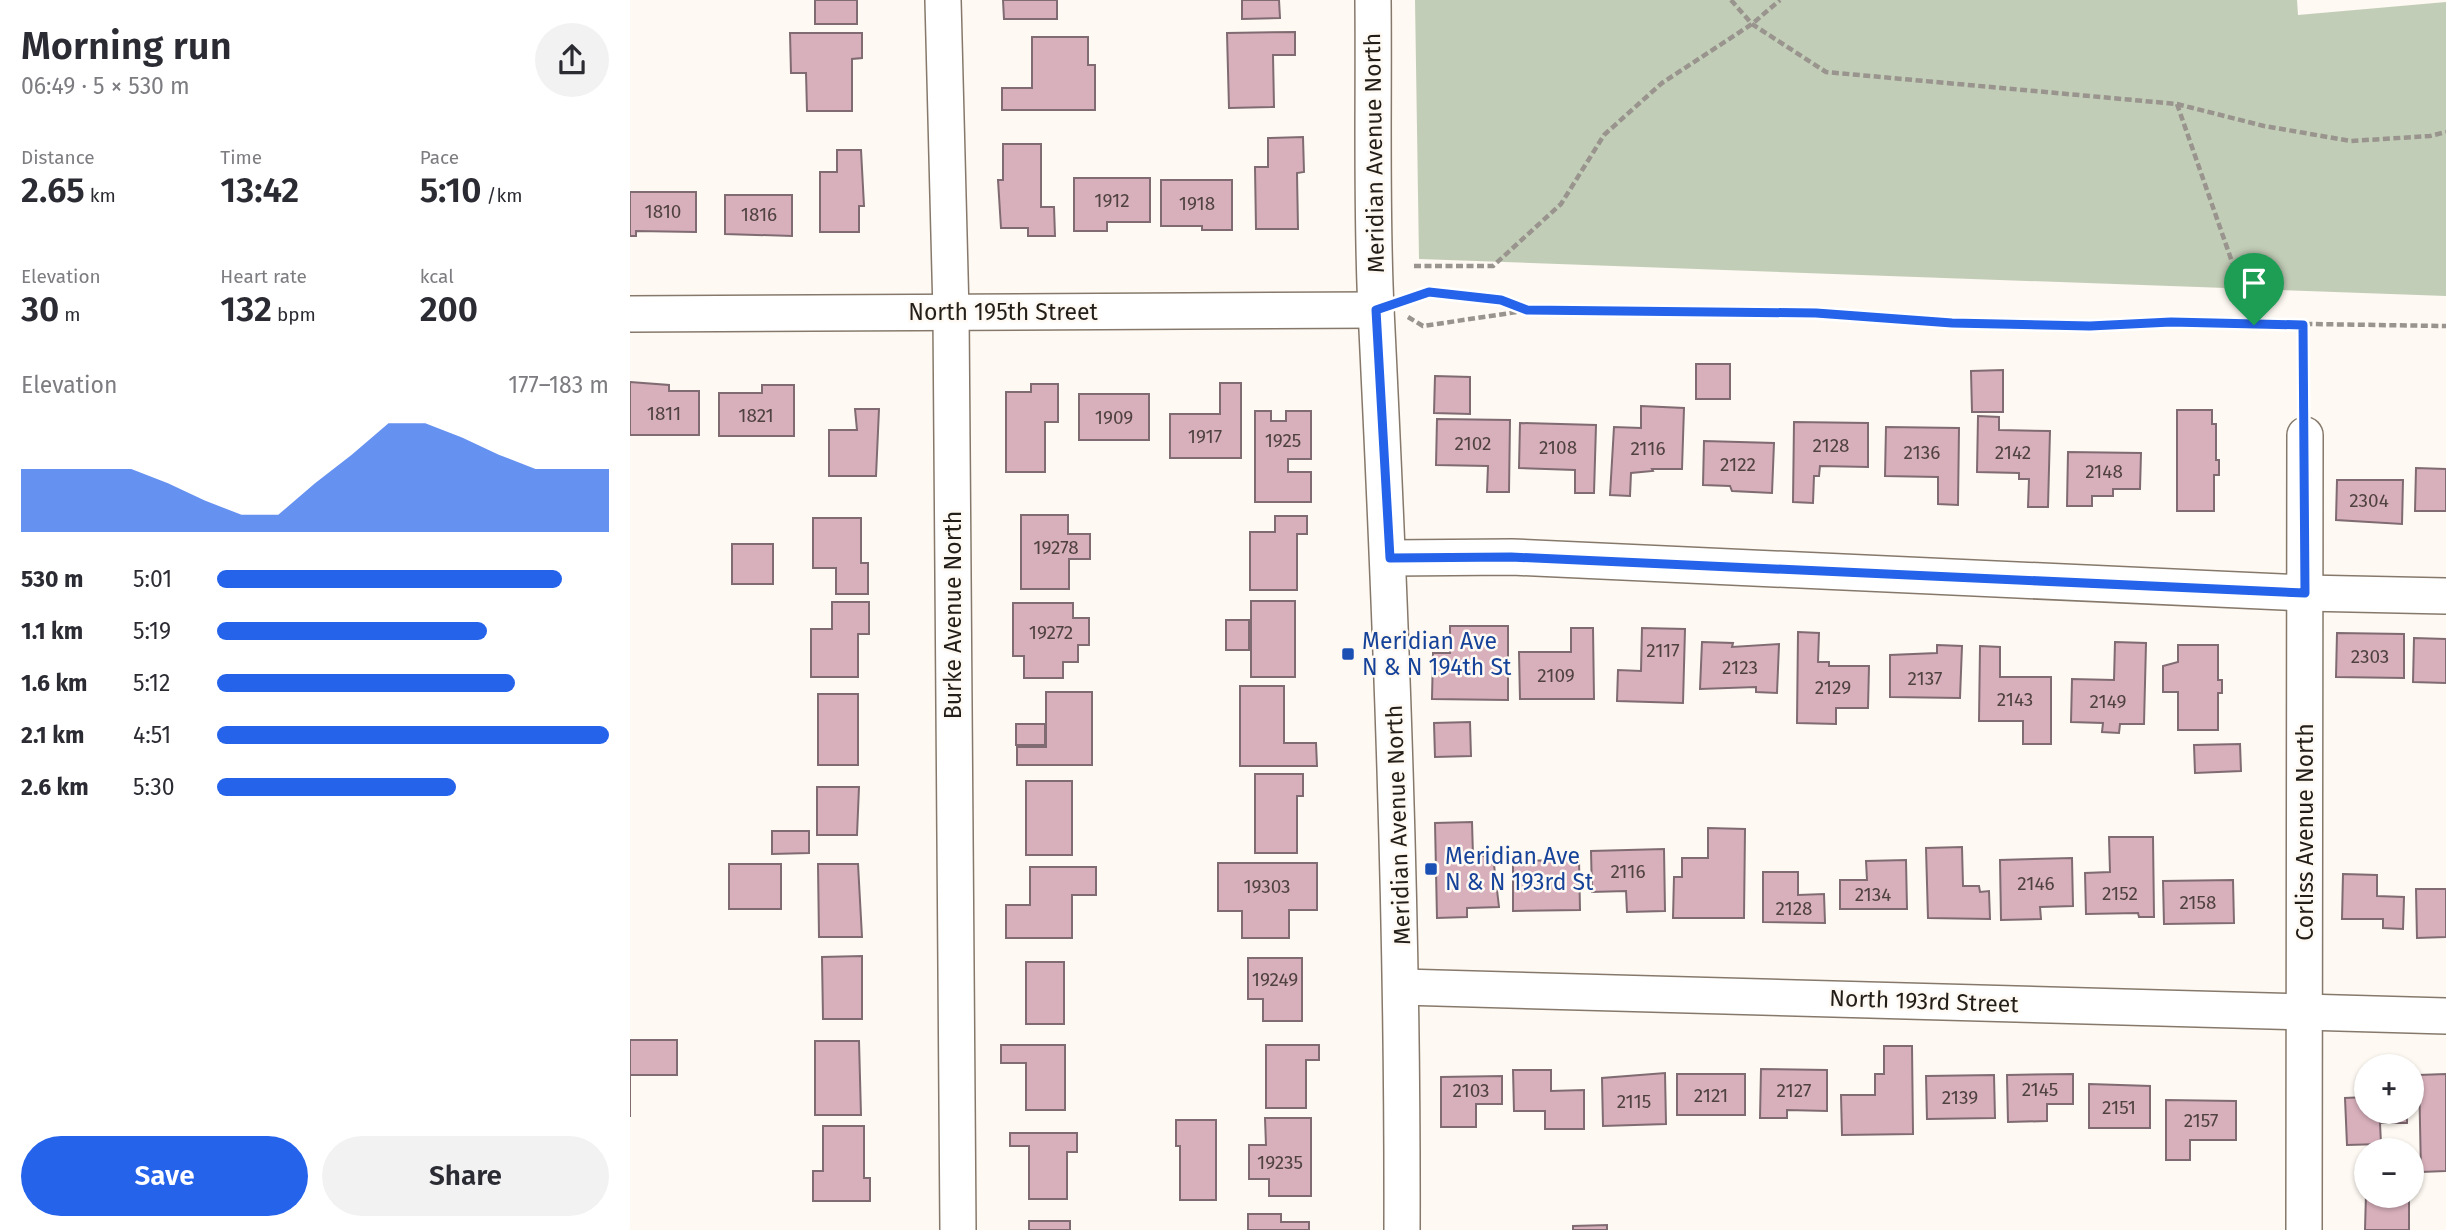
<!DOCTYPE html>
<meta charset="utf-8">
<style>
:root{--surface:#fff;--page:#f2f2f3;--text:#2b2b33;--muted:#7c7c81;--accent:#2563eb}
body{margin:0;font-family:"Fira Sans",sans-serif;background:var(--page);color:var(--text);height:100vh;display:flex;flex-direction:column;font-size:26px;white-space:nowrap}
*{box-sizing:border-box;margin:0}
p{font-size:23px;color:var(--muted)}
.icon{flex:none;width:38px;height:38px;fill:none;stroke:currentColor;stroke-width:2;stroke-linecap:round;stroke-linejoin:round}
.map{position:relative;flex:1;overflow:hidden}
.sheet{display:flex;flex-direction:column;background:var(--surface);width:630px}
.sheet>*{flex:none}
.tools{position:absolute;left:1724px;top:1054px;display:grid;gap:14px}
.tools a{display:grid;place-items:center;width:70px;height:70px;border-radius:50%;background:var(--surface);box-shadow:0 2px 5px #0004;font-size:35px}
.pin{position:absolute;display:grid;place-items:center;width:60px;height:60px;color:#fff;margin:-72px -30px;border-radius:50% 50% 50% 0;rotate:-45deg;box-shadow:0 0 7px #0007}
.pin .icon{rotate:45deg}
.round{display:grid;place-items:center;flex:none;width:74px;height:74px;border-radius:37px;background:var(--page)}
.overview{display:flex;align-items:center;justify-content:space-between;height:119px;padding:0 21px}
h1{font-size:38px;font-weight:600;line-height:52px}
.figures{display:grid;grid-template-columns:repeat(3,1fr);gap:10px;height:119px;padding:7px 21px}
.figures div{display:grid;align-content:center}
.figures b{font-size:35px;font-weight:600}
.figures small{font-size:19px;font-weight:400}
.figures p{font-size:19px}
.chart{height:196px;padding:14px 21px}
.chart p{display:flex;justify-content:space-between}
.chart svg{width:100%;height:126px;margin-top:7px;fill:var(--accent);opacity:.7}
.button{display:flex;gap:14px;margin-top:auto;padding:14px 21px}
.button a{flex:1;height:80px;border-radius:42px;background:var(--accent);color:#fff;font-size:28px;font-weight:600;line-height:80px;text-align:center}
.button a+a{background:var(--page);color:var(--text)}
ul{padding:0 21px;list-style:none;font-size:23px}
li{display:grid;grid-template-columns:112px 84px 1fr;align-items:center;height:52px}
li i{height:18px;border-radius:9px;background:var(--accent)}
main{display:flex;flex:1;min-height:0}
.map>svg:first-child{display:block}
</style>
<main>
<section class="sheet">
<div class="overview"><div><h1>Morning run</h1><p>06:49 · 5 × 530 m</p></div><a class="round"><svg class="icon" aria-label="share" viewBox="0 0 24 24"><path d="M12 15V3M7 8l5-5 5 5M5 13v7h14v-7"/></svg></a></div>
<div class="figures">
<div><p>Distance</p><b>2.65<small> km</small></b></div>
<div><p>Time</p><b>13:42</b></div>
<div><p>Pace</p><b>5:10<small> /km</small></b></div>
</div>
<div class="figures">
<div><p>Elevation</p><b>30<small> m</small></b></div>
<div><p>Heart rate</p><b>132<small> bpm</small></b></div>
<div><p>kcal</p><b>200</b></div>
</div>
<div class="chart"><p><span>Elevation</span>177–183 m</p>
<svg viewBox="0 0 160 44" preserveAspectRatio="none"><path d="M0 44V22L10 22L20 22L30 22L40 27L50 33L60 38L70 38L80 27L90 17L100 6L110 6L120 11L130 17L140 22L150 22L160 22V44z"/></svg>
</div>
<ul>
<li><b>530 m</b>5:01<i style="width:88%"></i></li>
<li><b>1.1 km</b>5:19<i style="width:69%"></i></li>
<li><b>1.6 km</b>5:12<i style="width:76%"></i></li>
<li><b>2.1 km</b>4:51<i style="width:100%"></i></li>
<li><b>2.6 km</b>5:30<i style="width:61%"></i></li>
</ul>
<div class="button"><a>Save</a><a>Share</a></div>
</section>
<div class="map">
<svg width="1816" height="1230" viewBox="0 0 1816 1230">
<rect width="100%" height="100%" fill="#fef9f2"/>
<path fill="#c2cdb7" d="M 785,0 L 1667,0 L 1668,15 L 1816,2 L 1816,296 L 789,259 Z"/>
<g fill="#d8b0bc" stroke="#7f6b71" stroke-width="2">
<rect x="185" y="0" width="42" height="24"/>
<path d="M 373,0 L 427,0 L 427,19 L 374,19 Z"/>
<path d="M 612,0 L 649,0 L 650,18 L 612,19 Z"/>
<path d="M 665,32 L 665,55 L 643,55 L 644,107 L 599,108 L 597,33 Z"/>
<path d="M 160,33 L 232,33 L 232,58 L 222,59 L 222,111 L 177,111 L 176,73 L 161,73 Z"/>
<path d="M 402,37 L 458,37 L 458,65 L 465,65 L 465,110 L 372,110 L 372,88 L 402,88 Z"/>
<path d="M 673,137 L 674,172 L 667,173 L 668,229 L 626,229 L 625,167 L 638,167 L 638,138 Z"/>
<path d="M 373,144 L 411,144 L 411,207 L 424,207 L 425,236 L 398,236 L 398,228 L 371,228 L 368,180 L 373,180 Z"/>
<path d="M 207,150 L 231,150 L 234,206 L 229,206 L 229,232 L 190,232 L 190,172 L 207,172 Z"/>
<path d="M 444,178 L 520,178 L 520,222 L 477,222 L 477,231 L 444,231 Z"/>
<path d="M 531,180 L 602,180 L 602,230 L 572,230 L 572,226 L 531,226 Z"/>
<path d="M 0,192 L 66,192 L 66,232 L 6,231 L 6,236 L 0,236 Z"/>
<path d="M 95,195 L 162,195 L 162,236 L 95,234 Z"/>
<rect x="1066" y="364" width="34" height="35"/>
<path d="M 1373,370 L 1373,412 L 1342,412 L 1341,371 Z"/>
<path d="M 805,376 L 840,377 L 840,414 L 804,413 Z"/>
<path d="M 0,382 L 39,385 L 39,391 L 69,391 L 69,435 L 0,435 Z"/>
<path d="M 590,383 L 611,383 L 611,458 L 540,458 L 540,414 L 590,414 Z"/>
<path d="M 401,384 L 428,384 L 428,422 L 415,422 L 415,472 L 376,472 L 376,392 L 401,392 Z"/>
<path d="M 132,385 L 164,385 L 164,436 L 89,436 L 89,393 L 132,393 Z"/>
<rect x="449" y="394" width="70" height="46"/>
<path d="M 1011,406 L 1054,408 L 1052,469 L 1022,469 L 1023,471 L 1001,473 L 1000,496 L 980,495 L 984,427 L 1011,428 Z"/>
<path d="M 225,409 L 249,409 L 246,476 L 199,476 L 199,430 L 227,430 Z"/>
<path d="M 1547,410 L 1582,410 L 1582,424 L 1586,424 L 1586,460 L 1589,460 L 1589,475 L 1584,475 L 1584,511 L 1547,511 Z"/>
<path d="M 625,411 L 641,411 L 641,421 L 656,421 L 656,411 L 681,411 L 681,459 L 658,459 L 658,472 L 681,472 L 681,502 L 625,502 Z"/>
<path d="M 1348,416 L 1369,417 L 1369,430 L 1420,431 L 1418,507 L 1398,507 L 1399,479 L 1389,479 L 1389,473 L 1347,472 Z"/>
<path d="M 807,419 L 880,420 L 879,492 L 857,492 L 858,466 L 806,465 Z"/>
<path d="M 1164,422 L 1238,423 L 1238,467 L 1190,466 L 1189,476 L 1184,476 L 1183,503 L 1163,502 Z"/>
<path d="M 890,423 L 966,425 L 964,493 L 945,493 L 945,470 L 889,468 Z"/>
<path d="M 1256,427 L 1329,428 L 1328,505 L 1308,504 L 1308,477 L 1255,476 Z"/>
<path d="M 1074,441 L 1144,443 L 1142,493 L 1102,491 L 1100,486 L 1073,485 Z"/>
<path d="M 1438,452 L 1511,453 L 1510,489 L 1483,489 L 1483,496 L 1462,496 L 1462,506 L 1437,506 Z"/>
<path d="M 1786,468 L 1816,469 L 1816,511 L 1785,511 Z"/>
<path d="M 1707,480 L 1773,480 L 1772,524 L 1706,520 Z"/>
<path d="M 391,515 L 438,515 L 438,534 L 460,534 L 460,559 L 439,559 L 439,589 L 391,589 Z"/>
<path d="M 645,516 L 677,516 L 677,534 L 667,534 L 667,590 L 620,590 L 620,532 L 645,532 Z"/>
<path d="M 183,518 L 231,518 L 231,563 L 238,563 L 238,594 L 206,594 L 206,568 L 183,568 Z"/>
<rect x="102" y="544" width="41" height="40"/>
<rect x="621" y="601" width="44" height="76"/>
<path d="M 202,602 L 239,602 L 239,634 L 228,634 L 228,677 L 181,677 L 181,629 L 202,629 Z"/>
<path d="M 383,603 L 443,603 L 443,618 L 459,618 L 459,645 L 448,645 L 448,662 L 433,662 L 433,678 L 394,678 L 394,656 L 383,656 Z"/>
<rect x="596" y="620" width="23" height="30"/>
<path d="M 820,626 L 878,626 L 878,700 L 802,699 L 803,653 L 820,653 Z"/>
<path d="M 941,628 L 963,628 L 964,699 L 890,699 L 889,652 L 941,652 Z"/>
<path d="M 1012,628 L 1055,629 L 1053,703 L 987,701 L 988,670 L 1011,671 Z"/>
<path d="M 1168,632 L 1189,633 L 1188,662 L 1199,662 L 1199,666 L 1239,666 L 1238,708 L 1206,708 L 1206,724 L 1167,723 Z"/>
<path d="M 1707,633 L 1774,634 L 1774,678 L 1706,677 Z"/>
<path d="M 1784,638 L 1816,639 L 1816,683 L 1783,682 Z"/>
<path d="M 1072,642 L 1103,643 L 1102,647 L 1149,644 L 1147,693 L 1126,692 L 1126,687 L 1070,689 Z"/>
<path d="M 1485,642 L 1516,643 L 1514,724 L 1490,724 L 1489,733 L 1472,732 L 1473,723 L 1441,722 L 1442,679 L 1484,680 Z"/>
<path d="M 1307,645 L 1332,646 L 1330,698 L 1260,697 L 1260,655 L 1307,653 Z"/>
<path d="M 1548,645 L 1588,645 L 1588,680 L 1592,680 L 1592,693 L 1588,693 L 1588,730 L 1548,730 L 1548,692 L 1533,692 L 1533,666 L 1548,662 Z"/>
<path d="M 1350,646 L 1370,647 L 1370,677 L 1421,677 L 1421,744 L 1393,744 L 1393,721 L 1349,721 Z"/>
<path d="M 610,686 L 654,686 L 654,743 L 686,743 L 687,766 L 610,766 Z"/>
<path d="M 416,692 L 462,692 L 462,765 L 387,765 L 387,747 L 416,747 Z"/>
<rect x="188" y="694" width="40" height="71"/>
<path d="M 840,722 L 841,756 L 805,757 L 804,723 Z"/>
<rect x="386" y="724" width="29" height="21"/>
<path d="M 1610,744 L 1611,771 L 1565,773 L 1564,745 Z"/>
<path d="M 625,774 L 673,774 L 673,796 L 667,796 L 667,853 L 625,853 Z"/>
<rect x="396" y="781" width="46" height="74"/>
<path d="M 187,787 L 229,787 L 227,835 L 187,835 Z"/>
<path d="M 842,822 L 843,856 L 863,856 L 869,907 L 837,908 L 837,917 L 807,918 L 805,823 Z"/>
<path d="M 1078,828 L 1115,829 L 1114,918 L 1043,918 L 1044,877 L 1052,877 L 1052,858 L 1078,858 Z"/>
<path d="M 142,831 L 179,831 L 179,853 L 142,854 Z"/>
<path d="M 1479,837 L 1523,837 L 1524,917 L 1509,917 L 1508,913 L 1456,914 L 1455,873 L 1480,872 Z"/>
<path d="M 1332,847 L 1333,886 L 1349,886 L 1350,892 L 1359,891 L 1360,919 L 1298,918 L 1296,848 Z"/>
<path d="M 1034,849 L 1035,911 L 997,912 L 996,891 L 962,892 L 961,851 Z"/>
<path d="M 1442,858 L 1443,906 L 1410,907 L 1411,919 L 1371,920 L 1370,860 Z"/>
<path d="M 949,860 L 950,910 L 883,911 L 883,861 Z"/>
<path d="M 1276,860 L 1277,909 L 1210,909 L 1210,880 L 1237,880 L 1236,861 Z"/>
<path d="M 588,863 L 687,863 L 687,910 L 659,910 L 659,938 L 612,938 L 612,911 L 588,911 Z"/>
<rect x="99" y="864" width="52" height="45"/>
<path d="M 188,864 L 228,864 L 232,937 L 189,937 Z"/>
<path d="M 400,867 L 466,867 L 466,895 L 442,895 L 442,938 L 376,938 L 376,905 L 400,905 Z"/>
<path d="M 1133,872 L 1168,872 L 1168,895 L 1194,894 L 1195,923 L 1133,922 Z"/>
<path d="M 1713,874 L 1747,875 L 1747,896 L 1774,897 L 1773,929 L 1753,928 L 1753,919 L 1712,919 Z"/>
<path d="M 1603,880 L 1604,923 L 1534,924 L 1533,881 Z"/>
<path d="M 1786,889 L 1816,889 L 1816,937 L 1787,938 Z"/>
<path d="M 232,956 L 232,1019 L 193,1019 L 192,957 Z"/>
<path d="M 618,958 L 672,958 L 672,1021 L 633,1021 L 633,999 L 618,999 Z"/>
<rect x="396" y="962" width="38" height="62"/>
<path d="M 0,1040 L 47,1040 L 47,1075 L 0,1075 L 0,1117 Z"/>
<path d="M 185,1041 L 229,1041 L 231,1115 L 185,1115 Z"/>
<path d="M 371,1045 L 435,1045 L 435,1110 L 396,1110 L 396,1063 L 371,1063 Z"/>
<path d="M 636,1045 L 689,1045 L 689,1060 L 676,1060 L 676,1108 L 636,1108 Z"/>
<path d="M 1254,1046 L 1282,1046 L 1283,1134 L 1212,1135 L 1211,1095 L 1245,1095 L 1245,1074 L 1254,1074 Z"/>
<path d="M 1131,1069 L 1197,1070 L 1197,1111 L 1157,1110 L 1157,1118 L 1130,1118 Z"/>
<path d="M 883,1070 L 921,1070 L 921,1091 L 954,1090 L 954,1129 L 915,1129 L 915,1111 L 884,1111 Z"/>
<path d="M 1035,1073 L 1036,1124 L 973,1126 L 972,1078 Z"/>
<rect x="1047" y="1074" width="68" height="41"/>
<path d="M 1443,1074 L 1443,1104 L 1417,1104 L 1417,1121 L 1378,1122 L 1377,1075 Z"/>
<path d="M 1816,1074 L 1816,1171 L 1791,1172 L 1789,1075 Z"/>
<path d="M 1364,1075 L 1365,1118 L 1297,1119 L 1296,1076 Z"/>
<path d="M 872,1076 L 872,1104 L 846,1104 L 846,1127 L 811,1127 L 811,1077 Z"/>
<path d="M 1459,1084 L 1520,1086 L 1520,1128 L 1459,1128 Z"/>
<path d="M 1736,1097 L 1736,1111 L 1777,1111 L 1777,1123 L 1750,1123 L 1751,1144 L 1717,1145 L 1715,1098 Z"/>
<path d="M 1536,1100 L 1606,1101 L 1606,1140 L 1560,1140 L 1560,1160 L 1536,1160 Z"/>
<path d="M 635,1118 L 681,1118 L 681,1196 L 639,1196 L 639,1179 L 619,1179 L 619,1145 L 636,1145 Z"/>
<path d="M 546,1120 L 586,1120 L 586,1200 L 550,1200 L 550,1146 L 546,1146 Z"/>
<path d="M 193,1126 L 234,1126 L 234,1178 L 240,1178 L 240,1201 L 183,1201 L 183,1171 L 193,1171 Z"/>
<path d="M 380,1133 L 447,1133 L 447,1152 L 437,1152 L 437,1199 L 399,1199 L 399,1146 L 380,1146 Z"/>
<path d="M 1736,1193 L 1779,1195 L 1779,1230 L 1735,1230 Z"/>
<path d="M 618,1214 L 651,1214 L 651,1222 L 679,1222 L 679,1230 L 618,1230 Z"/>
<rect x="399" y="1221" width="41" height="9"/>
<path d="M 977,1225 L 977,1230 L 943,1230 L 943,1226 Z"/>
</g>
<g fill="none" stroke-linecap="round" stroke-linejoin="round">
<g stroke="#86796b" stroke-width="38">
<g id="minor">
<path d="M 313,0 L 321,313 L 328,1230"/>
<path d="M 743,0 C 744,103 741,207 746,309 C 761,616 773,923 772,1230"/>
<path d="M 0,314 L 746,310"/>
<path d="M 760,558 L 882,557 L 1675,593 L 1816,596"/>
<path d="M 772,987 L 1816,1016"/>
<path d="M 1674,1230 L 1675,435"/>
</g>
</g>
<g stroke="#99948d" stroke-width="4.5" stroke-dasharray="7 3.5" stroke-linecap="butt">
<path d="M 1101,0 L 1122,24 L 1196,72 L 1547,104 L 1634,126 L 1721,141 L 1800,136 L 1816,132"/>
<path d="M 1547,104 L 1624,325"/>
<path d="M 784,266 L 863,266 L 931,204 L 974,135 L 1032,83 L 1122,24 L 1150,0"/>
<path d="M 776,298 C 813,284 861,296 897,310 L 1186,313 L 1322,323 L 1460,326 L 1540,322 L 1816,326"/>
<path d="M 778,317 L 793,326 L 894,311"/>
<path d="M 1673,325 L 1674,404"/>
</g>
<use href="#minor" stroke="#fff" stroke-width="35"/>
</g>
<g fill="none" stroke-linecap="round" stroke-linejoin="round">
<g stroke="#fff" stroke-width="14">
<path id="route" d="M 799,292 L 871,300 L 897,310 L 1186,313 L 1322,323 L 1460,326 L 1541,322 L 1673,325 L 1675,593 L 881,557 L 760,558 L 746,310 Z"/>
</g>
<use href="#route" stroke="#2563eb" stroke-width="9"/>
</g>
<g fill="#1a4fb4" stroke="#fef9f2" stroke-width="2.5">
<rect x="711" y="647" width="14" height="14" rx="3.5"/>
<rect x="794" y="862" width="14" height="14" rx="3.5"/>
</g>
<g text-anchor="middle" stroke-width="5" stroke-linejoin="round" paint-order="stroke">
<g font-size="19" fill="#504241">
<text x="482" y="207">1912</text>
<text x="567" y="210">1918</text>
<text x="33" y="218">1810</text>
<text x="129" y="221">1816</text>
<text x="34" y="420">1811</text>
<text x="126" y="422">1821</text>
<text x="484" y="424">1909</text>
<text x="575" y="443">1917</text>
<text x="653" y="447">1925</text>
<text x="843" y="450">2102</text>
<text x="1201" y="452">2128</text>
<text x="928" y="454">2108</text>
<text x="1018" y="455">2116</text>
<text x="1292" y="459">2136</text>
<text x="1383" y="459">2142</text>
<text x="1108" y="471">2122</text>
<text x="1474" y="478">2148</text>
<text x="1739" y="507">2304</text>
<text x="426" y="554">19278</text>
<text x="421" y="639">19272</text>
<text x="1033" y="657">2117</text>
<text x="1740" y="663">2303</text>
<text x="1110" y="674">2123</text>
<text x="926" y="682">2109</text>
<text x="1295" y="685">2137</text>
<text x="1203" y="694">2129</text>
<text x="1385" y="706">2143</text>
<text x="1478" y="708">2149</text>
<text x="998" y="878">2116</text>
<text x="1406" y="890">2146</text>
<text x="637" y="893">19303</text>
<text x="1490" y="900">2152</text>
<text x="1243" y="901">2134</text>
<text x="1568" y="909">2158</text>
<text x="1164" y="915">2128</text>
<text x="645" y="986">19249</text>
<text x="1410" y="1096">2145</text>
<text x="841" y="1097">2103</text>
<text x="1164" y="1097">2127</text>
<text x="1081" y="1102">2121</text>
<text x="1330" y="1104">2139</text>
<text x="1004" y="1108">2115</text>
<text x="1489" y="1114">2151</text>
<text x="1571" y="1127">2157</text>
<text x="650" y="1169">19235</text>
</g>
<g font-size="23" fill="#231e18" stroke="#fef9f2">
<text transform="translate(744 153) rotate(-91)" y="8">Meridian Avenue North</text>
<text x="373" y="320">North 195th Street</text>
<text transform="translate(323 615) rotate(-90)" y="8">Burke Avenue North</text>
<text transform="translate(768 825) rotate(-92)" y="8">Meridian Avenue North</text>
<text transform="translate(1675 832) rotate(-90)" y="8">Corliss Avenue North</text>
<text transform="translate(1294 1001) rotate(2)" y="8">North 193rd Street</text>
</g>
<g font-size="23" fill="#164399" stroke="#fef9f2" text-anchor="start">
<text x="732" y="649">Meridian Ave<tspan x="732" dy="26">N &amp; N 194th St</tspan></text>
<text x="815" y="864">Meridian Ave<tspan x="815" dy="26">N &amp; N 193rd St</tspan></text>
</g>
</g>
</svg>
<div class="tools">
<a>+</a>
<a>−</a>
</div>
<div class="pin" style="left:1624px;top:325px;background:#1e9e55"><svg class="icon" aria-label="arrive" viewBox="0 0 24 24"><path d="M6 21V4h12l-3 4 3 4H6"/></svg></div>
</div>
</main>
